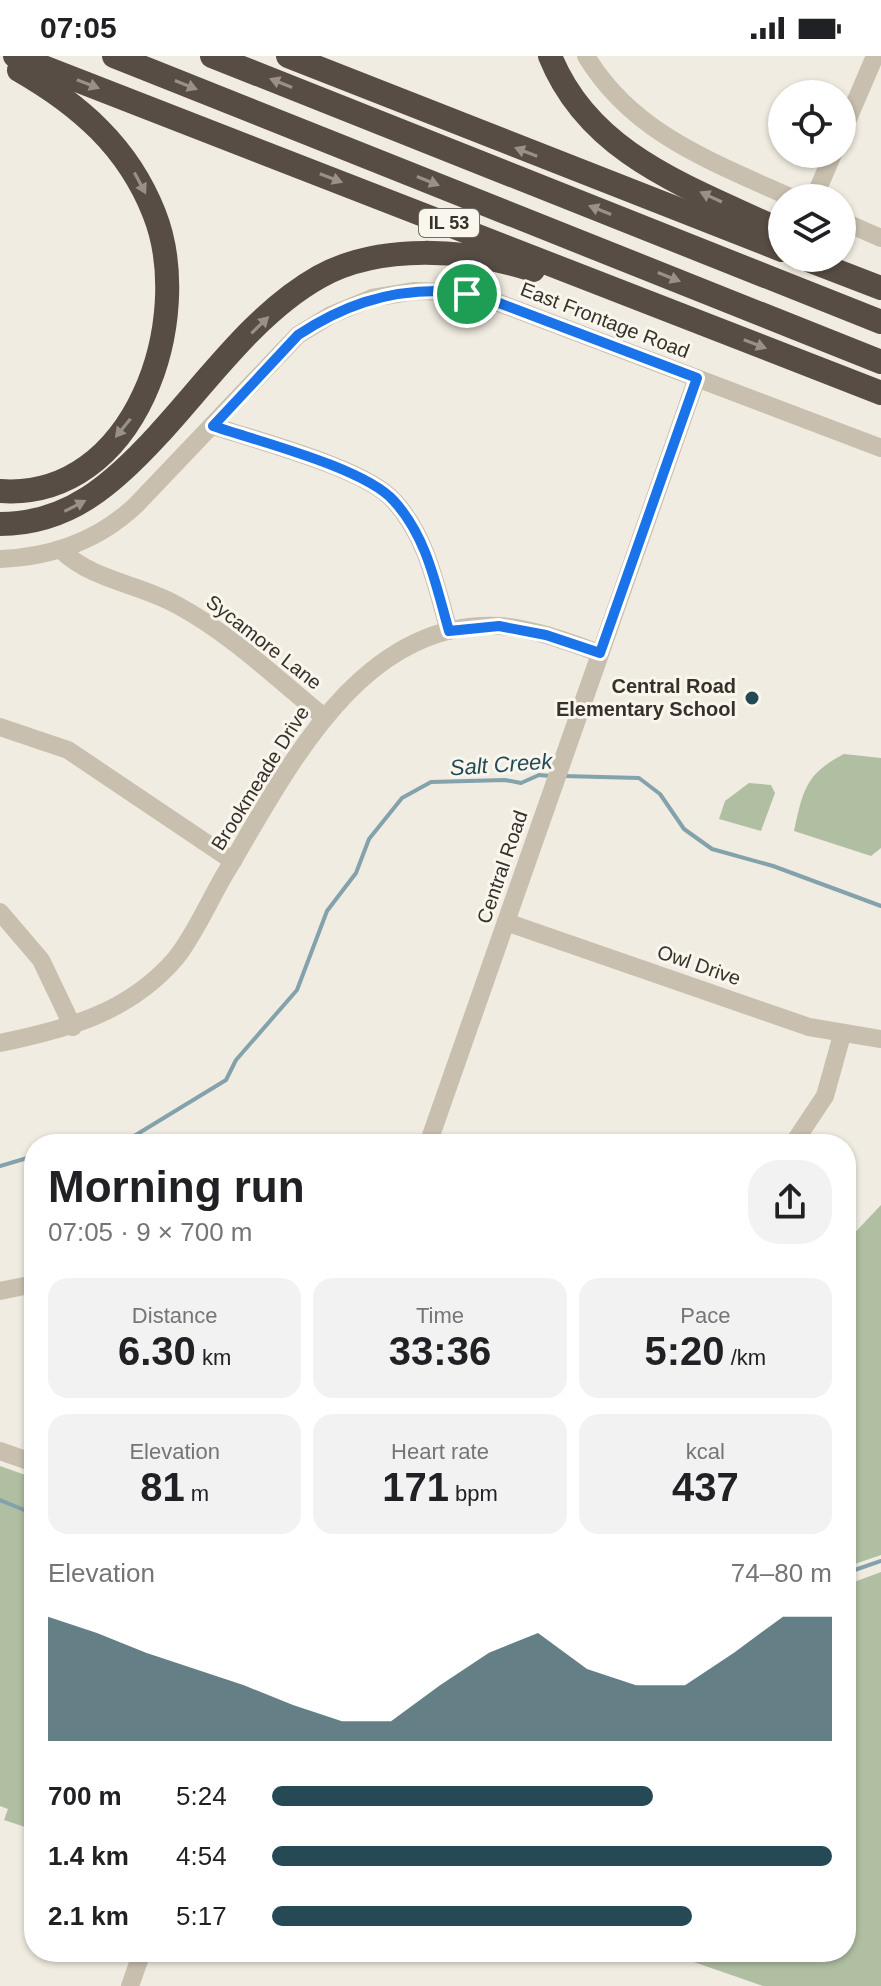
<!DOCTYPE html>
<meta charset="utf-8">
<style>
:root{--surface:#fff;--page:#f2f2f2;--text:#202124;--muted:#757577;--accent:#254955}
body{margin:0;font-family:Helvetica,sans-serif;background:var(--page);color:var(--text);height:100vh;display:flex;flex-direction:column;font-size:30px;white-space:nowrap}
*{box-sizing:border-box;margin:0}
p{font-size:26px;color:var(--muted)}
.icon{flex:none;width:44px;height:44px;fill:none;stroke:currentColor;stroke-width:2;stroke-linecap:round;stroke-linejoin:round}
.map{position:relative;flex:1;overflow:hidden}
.sheet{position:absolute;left:24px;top:1078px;width:832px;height:828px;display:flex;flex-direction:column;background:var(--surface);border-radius:32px;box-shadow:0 2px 6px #0004}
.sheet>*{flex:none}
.controls{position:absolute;left:768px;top:24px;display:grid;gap:16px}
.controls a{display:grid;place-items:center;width:88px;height:88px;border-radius:50%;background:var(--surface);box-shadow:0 2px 6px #0004;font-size:40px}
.pin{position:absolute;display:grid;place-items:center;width:68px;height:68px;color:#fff;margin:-34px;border:4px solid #fff;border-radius:50%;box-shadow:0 2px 8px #0007}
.round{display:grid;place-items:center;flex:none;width:84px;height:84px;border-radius:32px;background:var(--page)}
.summary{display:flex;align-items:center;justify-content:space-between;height:136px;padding:0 24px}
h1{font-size:44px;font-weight:800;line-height:60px}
.stats{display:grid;grid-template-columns:repeat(3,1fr);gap:12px;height:136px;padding:8px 24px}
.stats div{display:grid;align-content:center;border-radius:20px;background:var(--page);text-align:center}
.stats b{font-size:40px;font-weight:800}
.stats small{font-size:22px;font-weight:400}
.stats p{font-size:22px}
.chart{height:224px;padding:16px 24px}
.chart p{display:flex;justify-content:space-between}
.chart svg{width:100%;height:144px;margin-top:8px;fill:var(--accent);opacity:.7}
ul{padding:0 24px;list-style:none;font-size:26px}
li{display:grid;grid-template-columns:128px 96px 1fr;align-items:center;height:60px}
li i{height:20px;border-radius:10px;background:var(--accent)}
.status{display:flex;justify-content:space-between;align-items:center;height:56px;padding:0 40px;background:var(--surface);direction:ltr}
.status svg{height:22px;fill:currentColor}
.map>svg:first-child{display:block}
</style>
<div class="status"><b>07:05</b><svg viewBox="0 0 49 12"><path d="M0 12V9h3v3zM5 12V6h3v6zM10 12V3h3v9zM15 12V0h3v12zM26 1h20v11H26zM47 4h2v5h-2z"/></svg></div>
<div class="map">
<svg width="881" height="1930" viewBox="0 0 881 1930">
<rect width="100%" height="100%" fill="#f1ece1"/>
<g fill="#b0bfa2">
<path d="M 844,698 L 881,702 L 881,792 L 871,800 L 794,775 C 803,735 805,718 844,698 Z"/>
<path d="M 749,727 L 771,729 L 775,737 L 761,775 L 719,763 L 725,745 Z"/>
<path d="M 881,1149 L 881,1499 L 846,1511 L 846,1186 Z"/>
<path d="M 0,1410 L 34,1422 L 34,1774 L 4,1764 L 8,1753 L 0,1750 Z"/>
<path d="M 881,1516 L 881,1930 L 763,1930 L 665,1896 L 846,1896 L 846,1529 Z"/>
</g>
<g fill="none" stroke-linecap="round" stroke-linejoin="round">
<g stroke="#83a2ab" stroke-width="4">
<path d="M 563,720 L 639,722 L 660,738 L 684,773 L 712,793 L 773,810 L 881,850"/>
<path d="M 121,1088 L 226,1024 L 236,1004 L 297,934 L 327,855 L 356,817 L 369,783 L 402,742 L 431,726 L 505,724 L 521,727 L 539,719 L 551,720"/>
<path d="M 0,1110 L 34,1100"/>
<path d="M 0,1444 L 34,1458"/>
<path d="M 846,1517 L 881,1505"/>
</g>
<g stroke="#c8bfae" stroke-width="18">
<path d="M 586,0 C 633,78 713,106 792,142"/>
<path d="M 842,77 L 875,0"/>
<path d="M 814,142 L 833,98"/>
<path d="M 842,165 L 881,182"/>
<path d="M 213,370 C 258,385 365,412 394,445 C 427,481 436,530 449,575"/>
<path d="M 61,494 C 93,525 138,527 177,549 C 231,578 276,622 324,661"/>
<path d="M 0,503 C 51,501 98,485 136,449 L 298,279 L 331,259 L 372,242 L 415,235 L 455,236 L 499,247 L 881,392"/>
<path d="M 0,671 L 68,694 L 233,805"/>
<path d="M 0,856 L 41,904 L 73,971"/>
<path d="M 506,866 L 809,971 L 881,983"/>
<path d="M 0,987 C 67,973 129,957 176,902 C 195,878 209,845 225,818 C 286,716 360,561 501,570 C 535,573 568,586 600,597"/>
<path d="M 428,1088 L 697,322"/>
<path d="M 793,1088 L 825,1040 L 842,979"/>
<path d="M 0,1235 L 34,1228"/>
<path d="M 0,1395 L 34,1407"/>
<path d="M 130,1930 L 142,1896"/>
</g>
<g stroke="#584d44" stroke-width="24">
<path d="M 15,0 L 881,337"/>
<path d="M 114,0 L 881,306"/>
<path d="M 212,0 L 881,266"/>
<path d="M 288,0 L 782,194"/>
<path d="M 550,0 C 590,100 692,132 782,175"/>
<path d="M 803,202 L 881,232"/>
<path d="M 0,435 C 136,445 196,262 154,157 C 128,91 80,49 19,14"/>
<path d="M 0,468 C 69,468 114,427 158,379 C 207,326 255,257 319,221 C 380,187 468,193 533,214"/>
</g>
</g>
<defs><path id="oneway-solid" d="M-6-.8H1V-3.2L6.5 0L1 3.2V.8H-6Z" transform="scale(2)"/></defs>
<g fill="#989188">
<use href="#oneway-solid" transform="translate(281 27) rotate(-158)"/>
<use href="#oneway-solid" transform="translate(88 28) rotate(21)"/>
<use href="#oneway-solid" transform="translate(186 29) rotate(22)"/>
<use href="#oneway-solid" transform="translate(526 96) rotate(-159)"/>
<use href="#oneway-solid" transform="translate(331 122) rotate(21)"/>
<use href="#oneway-solid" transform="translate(428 125) rotate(22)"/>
<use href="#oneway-solid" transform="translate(140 127) rotate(62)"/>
<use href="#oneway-solid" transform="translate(711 141) rotate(-155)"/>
<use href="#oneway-solid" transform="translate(600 154) rotate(-158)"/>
<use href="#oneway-solid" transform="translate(669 221) rotate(22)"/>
<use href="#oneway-solid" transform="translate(260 269) rotate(-44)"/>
<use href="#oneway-solid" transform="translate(755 288) rotate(21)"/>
<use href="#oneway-solid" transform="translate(123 372) rotate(129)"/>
<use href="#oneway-solid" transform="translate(75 450) rotate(-27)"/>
</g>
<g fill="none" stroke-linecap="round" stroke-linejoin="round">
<g stroke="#fff" stroke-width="16">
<path id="route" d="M 437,235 L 499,247 L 697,322 L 600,597 L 546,579 L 499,570 L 449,575 C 436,530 427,481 394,445 C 365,412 257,385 213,370 L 298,279 C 342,250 385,235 437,235 Z"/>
</g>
<use href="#route" stroke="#1a73e8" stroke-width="10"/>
</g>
<circle fill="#254955" stroke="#f9f6ed" stroke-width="3" cx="752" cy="642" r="8"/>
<g text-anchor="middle" stroke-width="6" stroke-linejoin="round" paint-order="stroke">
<rect fill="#f9f6ed" stroke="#726c65" stroke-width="2" x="419" y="153" width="60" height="28" rx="6"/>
<g font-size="18" font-weight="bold" fill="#38312b">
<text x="449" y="173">IL 53</text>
</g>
<g font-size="20" fill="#38312b" stroke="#f9f6ed">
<text transform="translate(605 264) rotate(21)" y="7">East Frontage Road</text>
<text transform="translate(264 586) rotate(38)" y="7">Sycamore Lane</text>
<text transform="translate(260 722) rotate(-58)" y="7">Brookmeade Drive</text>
<text transform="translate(502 811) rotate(-71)" y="7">Central Road</text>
<text transform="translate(699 909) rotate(19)" y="7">Owl Drive</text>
</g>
<g font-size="20" font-weight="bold" fill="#38312b" stroke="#f9f6ed" text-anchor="end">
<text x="736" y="637">Central Road<tspan x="736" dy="23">Elementary School</tspan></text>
</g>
<g font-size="22" font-style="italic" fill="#254955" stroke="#f9f6ed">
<text transform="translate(501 708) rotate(-4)" y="8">Salt Creek</text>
</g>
</g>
</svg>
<div class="controls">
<a><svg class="icon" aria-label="locate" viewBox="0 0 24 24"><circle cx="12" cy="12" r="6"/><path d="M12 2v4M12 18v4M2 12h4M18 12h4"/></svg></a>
<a><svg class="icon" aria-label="layers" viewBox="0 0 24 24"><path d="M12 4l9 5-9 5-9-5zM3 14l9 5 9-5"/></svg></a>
</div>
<div class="pin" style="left:467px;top:238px;background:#1e9e55"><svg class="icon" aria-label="arrive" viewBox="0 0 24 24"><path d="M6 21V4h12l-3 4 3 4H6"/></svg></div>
<section class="sheet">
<div class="summary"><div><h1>Morning run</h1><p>07:05 · 9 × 700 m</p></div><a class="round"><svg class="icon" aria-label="share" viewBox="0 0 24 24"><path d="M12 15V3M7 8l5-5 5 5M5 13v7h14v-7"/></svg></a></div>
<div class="stats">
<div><p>Distance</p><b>6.30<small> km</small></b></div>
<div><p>Time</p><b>33:36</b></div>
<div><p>Pace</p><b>5:20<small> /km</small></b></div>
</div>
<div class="stats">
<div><p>Elevation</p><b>81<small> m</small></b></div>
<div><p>Heart rate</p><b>171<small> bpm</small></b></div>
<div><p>kcal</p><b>437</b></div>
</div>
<div class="chart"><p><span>Elevation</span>74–80 m</p>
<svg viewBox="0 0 160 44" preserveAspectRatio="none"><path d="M0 44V6L10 11L20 17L30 22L40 27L50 33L60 38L70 38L80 27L90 17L100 11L110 22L120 27L130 27L140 17L150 6L160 6V44z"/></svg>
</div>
<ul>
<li><b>700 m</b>5:24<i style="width:68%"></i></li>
<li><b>1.4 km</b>4:54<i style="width:100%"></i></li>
<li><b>2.1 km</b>5:17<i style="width:75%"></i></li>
</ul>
</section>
</div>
